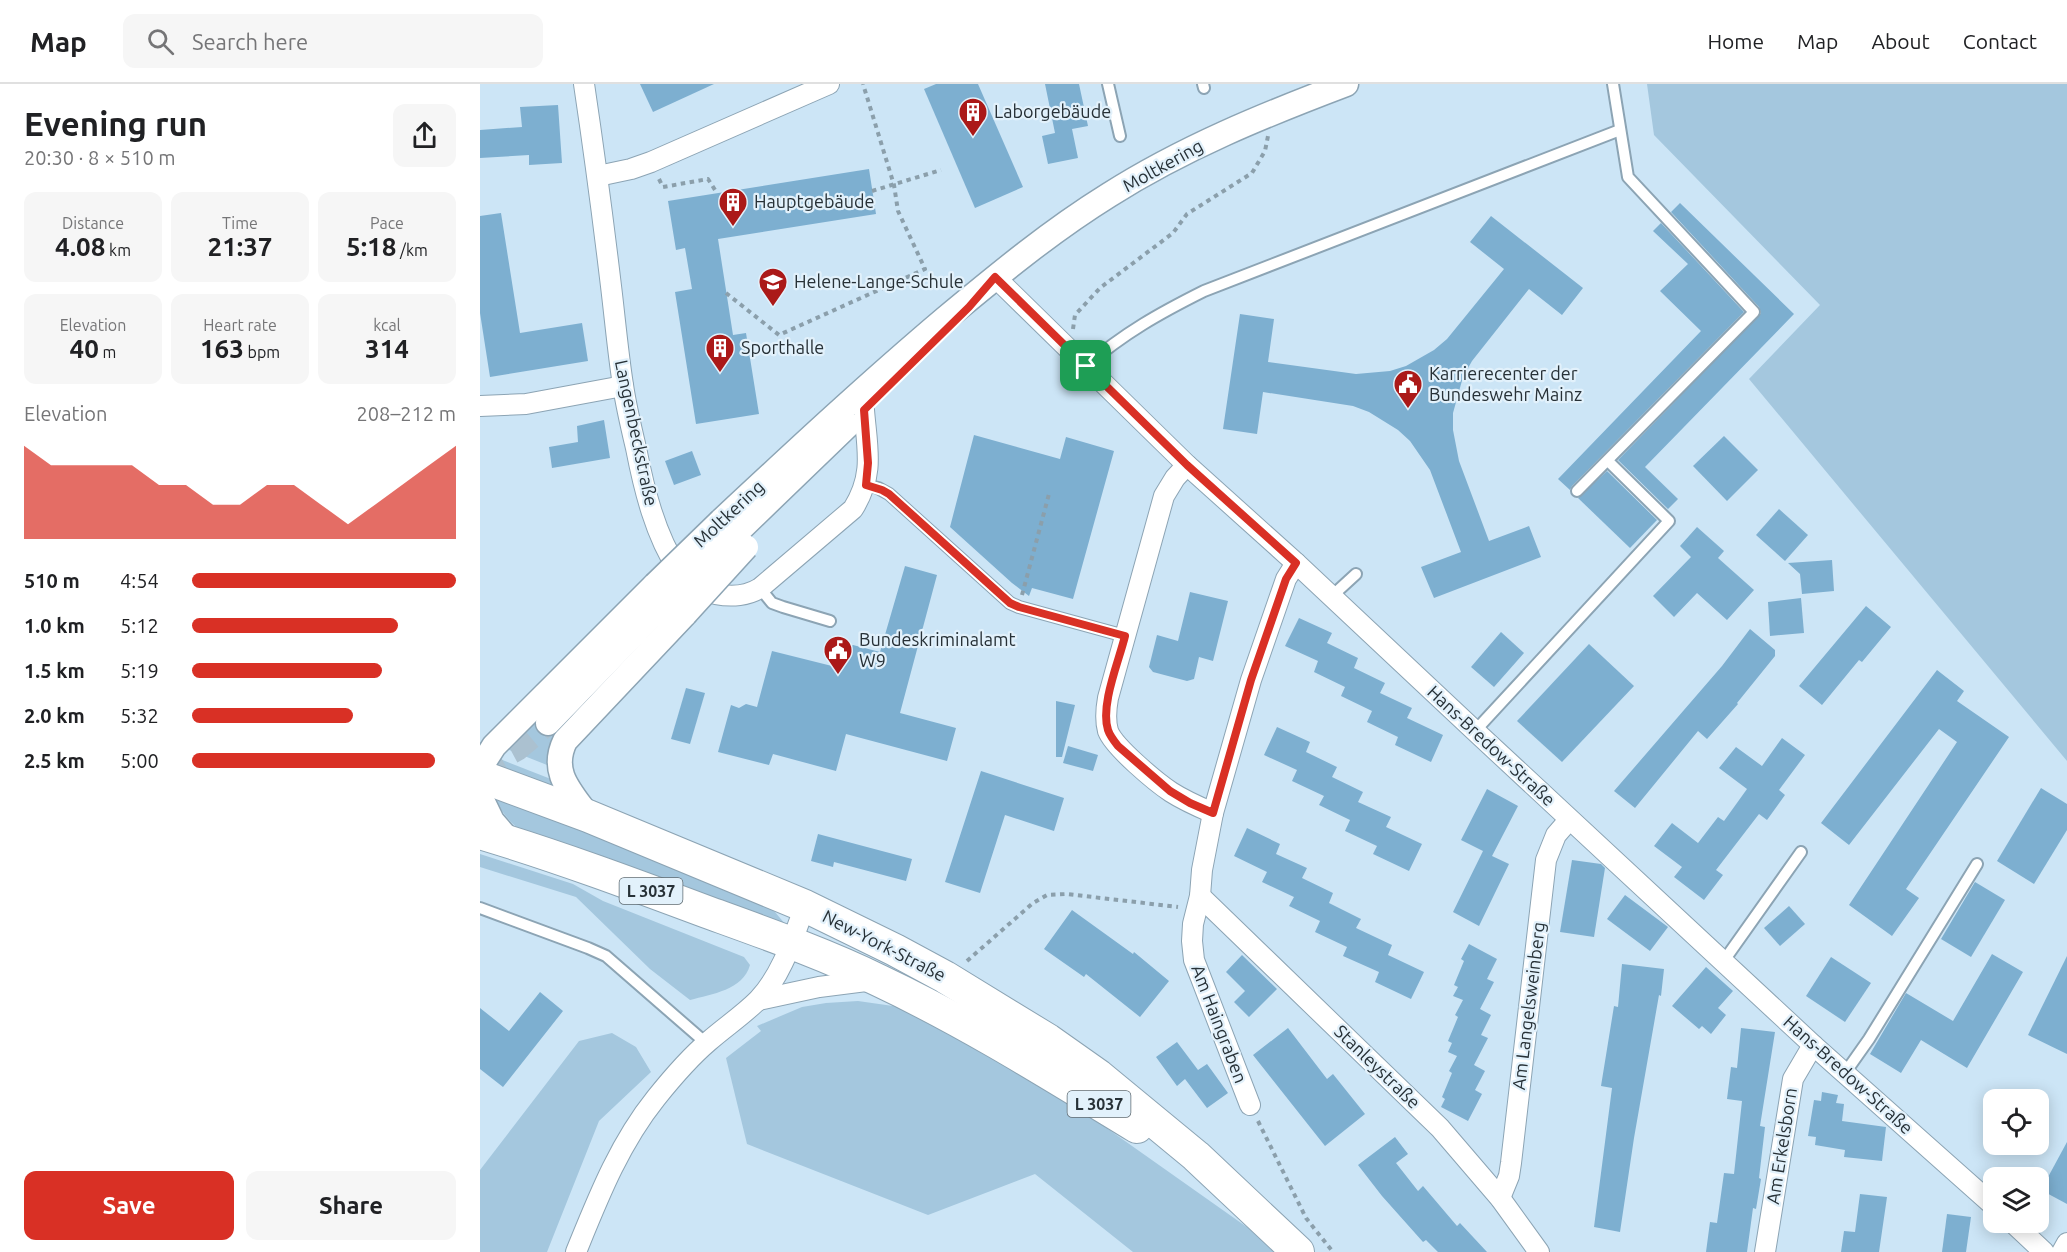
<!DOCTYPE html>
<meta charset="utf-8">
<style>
:root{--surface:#fff;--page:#f6f6f6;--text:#202124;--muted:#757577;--line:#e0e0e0;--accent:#d93025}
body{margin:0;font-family:Ubuntu,sans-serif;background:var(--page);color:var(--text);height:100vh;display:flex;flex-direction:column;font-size:22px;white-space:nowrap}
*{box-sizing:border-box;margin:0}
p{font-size:20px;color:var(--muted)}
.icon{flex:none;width:33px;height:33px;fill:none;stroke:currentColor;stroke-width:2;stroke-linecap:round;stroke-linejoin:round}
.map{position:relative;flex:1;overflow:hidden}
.drawer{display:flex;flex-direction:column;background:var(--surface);width:480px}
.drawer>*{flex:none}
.buttons{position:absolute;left:1503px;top:1005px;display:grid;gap:12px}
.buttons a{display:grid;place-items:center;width:66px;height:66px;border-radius:12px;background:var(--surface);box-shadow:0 3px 15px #0003;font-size:30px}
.pin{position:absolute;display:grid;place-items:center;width:51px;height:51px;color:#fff;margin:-26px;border-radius:12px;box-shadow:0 3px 9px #0006}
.round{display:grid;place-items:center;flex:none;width:63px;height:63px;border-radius:12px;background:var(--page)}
.summary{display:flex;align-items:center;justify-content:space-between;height:102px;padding:0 24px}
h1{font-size:33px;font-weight:700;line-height:45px}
.stats{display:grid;grid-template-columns:repeat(3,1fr);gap:9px;height:102px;padding:6px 24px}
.stats div{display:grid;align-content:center;border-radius:12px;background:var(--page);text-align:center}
.stats b{font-size:26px;font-weight:700}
.stats small{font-size:16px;font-weight:400}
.stats p{font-size:16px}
.chart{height:168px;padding:12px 24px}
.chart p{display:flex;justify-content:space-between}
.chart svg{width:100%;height:108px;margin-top:6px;fill:var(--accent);opacity:.7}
.primary-button{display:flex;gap:12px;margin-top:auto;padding:12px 24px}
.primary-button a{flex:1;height:69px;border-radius:12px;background:var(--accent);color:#fff;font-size:24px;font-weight:700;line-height:69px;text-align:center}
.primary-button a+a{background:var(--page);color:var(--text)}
ul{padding:0 24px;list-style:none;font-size:20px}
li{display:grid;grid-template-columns:96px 72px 1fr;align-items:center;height:45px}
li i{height:15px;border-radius:8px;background:var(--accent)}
header{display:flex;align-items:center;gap:36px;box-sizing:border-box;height:84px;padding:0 30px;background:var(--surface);border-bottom:2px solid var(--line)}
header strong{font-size:28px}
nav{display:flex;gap:33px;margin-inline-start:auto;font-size:21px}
.search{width:420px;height:54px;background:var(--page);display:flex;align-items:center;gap:15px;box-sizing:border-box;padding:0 21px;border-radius:12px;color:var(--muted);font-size:22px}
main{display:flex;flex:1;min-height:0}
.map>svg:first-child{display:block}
</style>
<header>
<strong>Map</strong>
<div class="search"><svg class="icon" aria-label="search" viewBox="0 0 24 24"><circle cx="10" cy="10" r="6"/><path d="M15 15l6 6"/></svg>Search here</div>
<nav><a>Home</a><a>Map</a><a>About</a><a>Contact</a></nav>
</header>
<main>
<section class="drawer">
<div class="summary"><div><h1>Evening run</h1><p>20:30 · 8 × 510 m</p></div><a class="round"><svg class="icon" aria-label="share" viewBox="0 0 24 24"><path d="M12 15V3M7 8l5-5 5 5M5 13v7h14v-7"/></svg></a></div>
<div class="stats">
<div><p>Distance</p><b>4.08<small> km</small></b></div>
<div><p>Time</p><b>21:37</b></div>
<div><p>Pace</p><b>5:18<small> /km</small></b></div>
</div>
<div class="stats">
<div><p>Elevation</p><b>40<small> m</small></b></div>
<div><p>Heart rate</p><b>163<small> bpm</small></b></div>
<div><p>kcal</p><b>314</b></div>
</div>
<div class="chart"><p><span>Elevation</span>208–212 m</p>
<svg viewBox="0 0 160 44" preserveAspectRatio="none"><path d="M0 44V6L10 14L20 14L30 14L40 14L50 22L60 22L70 30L80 30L90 22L100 22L110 30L120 38L130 30L140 22L150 14L160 6V44z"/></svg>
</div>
<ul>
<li><b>510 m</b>4:54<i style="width:100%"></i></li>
<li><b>1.0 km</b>5:12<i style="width:78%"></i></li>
<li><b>1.5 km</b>5:19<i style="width:72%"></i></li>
<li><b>2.0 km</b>5:32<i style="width:61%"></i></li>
<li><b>2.5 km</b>5:00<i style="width:92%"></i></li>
</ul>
<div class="primary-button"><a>Save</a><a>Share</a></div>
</section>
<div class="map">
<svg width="1587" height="1168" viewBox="0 0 1587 1168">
<rect width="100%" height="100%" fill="#cce5f6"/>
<g fill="#a4c7de">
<path d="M 1167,0 L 1587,0 L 1587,677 L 1269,295 L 1340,221 L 1174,51 Z"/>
<path d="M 59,631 L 80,650 L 72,683 L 27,665 Z"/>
<path d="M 20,675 L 76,697 L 79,705 L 17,684 Z"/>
<path d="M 16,712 L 271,814 L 295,828 L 305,840 L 41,747 C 29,737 21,728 15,714 Z"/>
<path d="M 0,770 L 93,800 L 123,817 L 264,873 L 270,881 C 263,906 232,910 210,916 L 170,885 L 96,813 L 0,783 Z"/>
<path d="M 378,917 L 427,924 L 525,978 L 611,1033 L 771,1146 L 794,1168 L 653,1168 L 555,1090 L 448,1131 L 267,1060 L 246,974 L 281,947 L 277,942 L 322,923 L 346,919 Z"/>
<path d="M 132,949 L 156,963 L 171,988 L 119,1037 L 67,1168 L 0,1168 L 0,1086 L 99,957 Z"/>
</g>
<g fill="#7dafd0">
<path d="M 160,0 L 234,0 L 173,28 Z"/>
<path d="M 456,0 L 498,0 L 543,103 L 495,124 L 444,5 Z"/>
<path d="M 565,0 L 599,0 L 608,42 L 592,45 L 598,74 L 568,80 L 562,52 L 575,49 Z"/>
<path d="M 78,21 L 82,79 L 49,81 L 49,71 L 0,74 L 0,46 L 42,43 L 40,23 Z"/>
<path d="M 389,85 L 396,130 L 238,155 L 253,251 L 266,249 L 279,330 L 216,340 L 195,208 L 212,205 L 205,164 L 196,166 L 188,117 Z"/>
<path d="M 1200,119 L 1314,230 L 1165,383 L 1198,415 L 1188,425 L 1138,376 L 1281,229 L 1279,223 L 1191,128 Z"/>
<path d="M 21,129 L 40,249 L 102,239 L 108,277 L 10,293 L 0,229 L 0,132 Z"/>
<path d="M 1011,132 L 1103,204 L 1082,231 L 1049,205 L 992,277 L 983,293 L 973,329 L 973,346 L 979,377 L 1009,457 L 1049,442 L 1061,473 L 954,514 L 941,483 L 981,468 L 950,386 L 930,357 L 918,346 L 889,328 L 873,322 L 783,308 L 777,350 L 743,345 L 760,230 L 794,235 L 788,278 L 876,290 L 910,287 L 926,282 L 954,266 L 967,255 L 1024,185 L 990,158 Z"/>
<path d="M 1181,139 L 1264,228 L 1092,402 L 1090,406 L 1078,395 L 1221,247 L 1180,207 L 1208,180 L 1173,147 Z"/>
<path d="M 124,336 L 130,374 L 72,384 L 69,363 L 98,358 L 97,342 Z"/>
<path d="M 494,351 L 580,375 L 586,353 L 634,367 L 593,515 L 552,504 L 549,512 L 532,499 L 470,443 Z"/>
<path d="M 1244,352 L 1278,386 L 1247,417 L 1213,382 Z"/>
<path d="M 212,367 L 221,391 L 194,401 L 185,377 Z"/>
<path d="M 1127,387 L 1177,436 L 1150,464 L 1098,414 Z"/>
<path d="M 1299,425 L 1328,451 L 1305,477 L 1276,451 Z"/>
<path d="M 1217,443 L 1244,467 L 1238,474 L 1274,506 L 1247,536 L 1217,509 L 1194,533 L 1173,512 L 1211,473 L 1200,462 Z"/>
<path d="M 1352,476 L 1354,507 L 1322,510 L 1320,490 L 1308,479 Z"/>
<path d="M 425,482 L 457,491 L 420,629 L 476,644 L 467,677 L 366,650 L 356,687 L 293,670 L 289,681 L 238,668 L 251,621 L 259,624 L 266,620 L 277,623 L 292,567 L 356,583 L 360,568 L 373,561 L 400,568 Z"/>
<path d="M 710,508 L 748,517 L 733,577 L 719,573 L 714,595 L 707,597 L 673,588 L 669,583 L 677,551 L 698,557 Z"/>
<path d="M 1321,514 L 1324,549 L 1290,552 L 1288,518 Z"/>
<path d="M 1386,522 L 1411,543 L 1382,578 L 1379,576 L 1342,621 L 1319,602 Z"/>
<path d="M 819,534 L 852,549 L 847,559 L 878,574 L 874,584 L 905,599 L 900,609 L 932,624 L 927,634 L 963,651 L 951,678 L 915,661 L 918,653 L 887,638 L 892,627 L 861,612 L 865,603 L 834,588 L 838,577 L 805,562 Z"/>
<path d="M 1270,545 L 1295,566 L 1295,572 L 1257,619 L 1258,620 L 1227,655 L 1218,647 L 1155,724 L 1134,707 L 1242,582 Z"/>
<path d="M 1021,548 L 1044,569 L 1014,603 L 991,583 Z"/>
<path d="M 1109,560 L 1154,602 L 1082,678 L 1037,637 Z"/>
<path d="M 1457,586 L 1484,607 L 1477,617 L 1529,653 L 1426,805 L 1439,814 L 1412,852 L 1369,821 L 1477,658 L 1459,645 L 1369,761 L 1341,739 Z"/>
<path d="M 206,604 L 225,609 L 210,660 L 191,655 Z"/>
<path d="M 576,617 L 595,621 L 582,673 L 576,673 Z"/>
<path d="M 797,643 L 830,658 L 826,668 L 857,683 L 852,693 L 883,708 L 878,718 L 911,733 L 906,743 L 942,760 L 929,787 L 893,770 L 897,762 L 865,747 L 870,736 L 839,721 L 844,712 L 812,697 L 817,686 L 784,671 Z"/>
<path d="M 1302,654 L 1325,671 L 1299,706 L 1305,711 L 1287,736 L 1279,730 L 1236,786 L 1243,791 L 1224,816 L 1194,793 L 1202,783 L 1174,762 L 1192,739 L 1218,759 L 1238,733 L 1244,737 L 1267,705 L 1239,684 L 1256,663 L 1282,682 Z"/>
<path d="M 588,662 L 618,671 L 613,687 L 583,679 Z"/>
<path d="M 501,687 L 584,714 L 574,747 L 525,731 L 500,809 L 465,798 Z"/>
<path d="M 1561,704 L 1587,720 L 1587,746 L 1554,800 L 1517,777 Z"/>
<path d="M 1007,705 L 1038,722 L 1012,772 L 1029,780 L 999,842 L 973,828 L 1003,767 L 981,756 Z"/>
<path d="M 767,744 L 800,760 L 796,770 L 827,784 L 822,794 L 853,809 L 849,819 L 881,835 L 876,844 L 912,861 L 908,871 L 944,888 L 931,915 L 895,898 L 899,888 L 863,872 L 867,863 L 835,848 L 840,837 L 809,822 L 814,813 L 782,798 L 787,788 L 754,772 Z"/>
<path d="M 338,750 L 432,775 L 426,797 L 354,778 L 353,783 L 331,777 Z"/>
<path d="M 1092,776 L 1121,780 L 1125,784 L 1114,853 L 1080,848 Z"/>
<path d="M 1495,798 L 1525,816 L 1491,873 L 1461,855 Z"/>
<path d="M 1145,811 L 1188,843 L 1170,867 L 1127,835 Z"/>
<path d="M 1309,822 L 1325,840 L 1300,862 L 1284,844 Z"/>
<path d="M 592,826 L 653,870 L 654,868 L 689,897 L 660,933 L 606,890 L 604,893 L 564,865 Z"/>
<path d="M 989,860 L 1017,875 L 1007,895 L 1014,898 L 1000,925 L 1011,931 L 1001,951 L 1008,954 L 994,981 L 1005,987 L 995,1006 L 1002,1010 L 988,1037 L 961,1023 L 965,1015 L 962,1013 L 972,989 L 969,987 L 977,972 L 968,968 L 972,959 L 968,957 L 978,933 L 975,931 L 983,916 L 973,912 L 978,903 L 974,901 L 984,877 L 981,875 Z"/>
<path d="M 1512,870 L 1543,888 L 1487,984 L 1441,956 L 1421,989 L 1390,970 L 1426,909 L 1473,937 Z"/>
<path d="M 762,871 L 797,905 L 769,933 L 754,918 L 765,907 L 746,888 Z"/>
<path d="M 1587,872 L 1587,970 L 1548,951 Z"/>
<path d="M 1351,873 L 1391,899 L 1365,938 L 1326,912 Z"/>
<path d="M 1142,880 L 1184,885 L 1181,912 L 1179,911 L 1154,1054 L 1140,1148 L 1114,1143 L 1132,1004 L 1121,1002 L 1134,922 L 1138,923 Z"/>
<path d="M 1226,883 L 1253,907 L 1238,924 L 1246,931 L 1231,950 L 1222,942 L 1219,945 L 1192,922 Z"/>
<path d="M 60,908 L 83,927 L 23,1003 L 0,985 L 0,924 L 29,947 Z"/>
<path d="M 808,944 L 847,995 L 853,990 L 885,1030 L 845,1062 L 773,971 Z"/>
<path d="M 1261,944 L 1295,948 L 1280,1042 L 1285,1043 L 1279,1094 L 1281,1095 L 1276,1125 L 1273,1124 L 1267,1168 L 1226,1168 L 1230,1138 L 1237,1139 L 1244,1089 L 1254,1090 L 1262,1017 L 1247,1015 L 1251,983 L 1257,984 Z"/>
<path d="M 697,958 L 718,986 L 727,980 L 748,1009 L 727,1024 L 705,995 L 697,1002 L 676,973 Z"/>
<path d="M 1342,1008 L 1358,1011 L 1356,1019 L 1364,1020 L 1362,1037 L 1406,1043 L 1402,1077 L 1364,1073 L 1365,1066 L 1335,1061 L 1336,1053 L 1328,1052 L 1334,1016 L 1341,1017 Z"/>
<path d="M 915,1053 L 928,1070 L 916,1079 L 938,1107 L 943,1102 L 977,1142 L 980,1139 L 1007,1168 L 958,1168 L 946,1156 L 943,1158 L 902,1112 L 878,1081 Z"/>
<path d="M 1587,1058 L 1587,1120 L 1561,1106 Z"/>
<path d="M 1380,1110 L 1407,1113 L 1399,1168 L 1361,1168 L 1364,1147 L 1375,1148 Z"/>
<path d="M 1467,1130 L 1491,1133 L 1486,1168 L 1462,1168 Z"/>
</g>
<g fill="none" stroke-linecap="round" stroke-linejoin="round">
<path stroke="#abc1d0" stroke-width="24" stroke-dasharray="24 12" stroke-linecap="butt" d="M 0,685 L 37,665 L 68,639"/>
<g stroke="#8ca4b4" stroke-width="14">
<g id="service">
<path d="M 628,0 L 640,52"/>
<path d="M 723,0 L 724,4"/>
<path d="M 606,282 C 644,249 680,229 724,207 L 1140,46"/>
<path d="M 386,401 L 398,404 L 409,410 L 530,519 L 539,523 L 645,552"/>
<path d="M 1097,407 L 1274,228 L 1148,93 L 1133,0"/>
<path d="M 280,504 L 292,519 L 303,523 L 350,537"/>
<path d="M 852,512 L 876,490"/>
<path d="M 995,647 L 1189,437 L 1128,377"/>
<path d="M 0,824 L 108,864 L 126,872 L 226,959"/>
<path d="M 1243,878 L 1321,768"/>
<path d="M 1365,989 L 1389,955 L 1497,780"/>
</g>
</g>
<g stroke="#8ca4b4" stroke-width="22">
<g id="minor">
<path d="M 104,0 C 114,67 123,135 131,202 C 135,235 138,269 143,301 C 146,322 151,343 156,364 C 164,405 175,451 199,487 C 215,511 256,519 280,504 L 373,425 C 395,390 387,364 384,326"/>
<path d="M 118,92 L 151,85 L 171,78 L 349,0"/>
<path d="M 515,193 L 707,381 L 816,479 L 995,647 L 1333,961 L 1514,1122"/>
<path d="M 0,322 L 46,320 L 143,302"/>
<path d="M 707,381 L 695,394 L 684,412 L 628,614 C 626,625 625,636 628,647 C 634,663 676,698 691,708 C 705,717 719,723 733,729"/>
<path d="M 720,812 L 960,1044 L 1020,1114 L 1059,1168"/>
<path d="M 279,916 L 339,903 L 394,896"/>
<path d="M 770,1021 L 714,876 L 712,857 L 713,840 L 720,812 L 722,786 L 733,729 L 771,596 L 806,495 L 816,479"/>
<path d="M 1020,1114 L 1029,1092 L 1031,1079 L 1066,776 L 1076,751 L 1089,736"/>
<path d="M 1532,1138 L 1564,1168"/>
<path d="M 96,1168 C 118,1114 139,1060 176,1014 C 192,994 209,974 229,957 C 245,943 263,931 278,916 C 302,891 313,854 325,822"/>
<path d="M 1285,1168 L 1313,995 L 1333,961"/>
<path d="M 1582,1168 L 1587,1159"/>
</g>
</g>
<g stroke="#8ca4b4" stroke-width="27">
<g id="tertiary">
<path d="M 241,437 C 315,368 389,299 466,234 C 519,190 571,147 629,111 C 703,64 784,31 866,0"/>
<path d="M 254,451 L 368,341"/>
<path d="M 68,639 L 189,514"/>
<path d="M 0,684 L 14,662 L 175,501"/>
<path d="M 0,712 L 12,737 L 30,758"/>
<path d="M 108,732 C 90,707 70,688 85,657 L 205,530"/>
</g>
</g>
<g stroke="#8ca4b4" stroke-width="34">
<g id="primary">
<path d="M 0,692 L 108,732 L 325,822 L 415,866 L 465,893 L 568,956 L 619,992 L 716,1072 L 818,1168"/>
<path d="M 0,749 C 77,772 152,800 227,828 C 285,849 345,870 400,897 C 489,939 573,992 657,1043"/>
</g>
</g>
<g stroke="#8b9fab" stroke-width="4" stroke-dasharray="4.5 4.5" stroke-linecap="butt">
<path d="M 179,95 L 183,103 L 228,95 L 237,109"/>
<path d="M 392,107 L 461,86"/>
<path d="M 246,209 L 299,251 L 445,185 L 418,127 L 414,101 L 383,0"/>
<path d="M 593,245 L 595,231 L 620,204 L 693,149 L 707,130 L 772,89 L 785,67 L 788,52"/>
<path d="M 542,511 L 569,410"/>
<path d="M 487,877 L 553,819 L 567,811 L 587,810 L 698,823"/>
<path d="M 778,1037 L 826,1134 L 853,1168"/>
</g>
<use href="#service" stroke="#fff" stroke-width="10"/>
<use href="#minor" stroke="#fff" stroke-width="20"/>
<use href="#tertiary" stroke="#fff" stroke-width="24"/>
<use href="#primary" stroke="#fff" stroke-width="32"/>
<g stroke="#8ca4b4" stroke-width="27" stroke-linecap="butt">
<g id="tertiary-bridge">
<path d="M 175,501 L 241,437"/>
<path d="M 189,514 L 254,451"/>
<path d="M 205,530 L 266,463"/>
</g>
</g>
<use href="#tertiary-bridge" stroke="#fff" stroke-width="24"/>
</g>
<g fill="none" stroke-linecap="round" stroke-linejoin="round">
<g stroke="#fff" stroke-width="12">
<path id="route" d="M 515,193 L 707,381 L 816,479 L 806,495 L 771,596 L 733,729 L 710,719 L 690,707 L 638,662 C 634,657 630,652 628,646 C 620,621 639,577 645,552 L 539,523 L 530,519 L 409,410 L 402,406 L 386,401 L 388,379 L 384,326 L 489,223 Z"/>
</g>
<use href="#route" stroke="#d93025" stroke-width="8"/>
</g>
<defs>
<g id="building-pin" transform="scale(1.5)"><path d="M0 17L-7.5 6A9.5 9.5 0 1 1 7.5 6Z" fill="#ab1918" stroke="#e2f1fb"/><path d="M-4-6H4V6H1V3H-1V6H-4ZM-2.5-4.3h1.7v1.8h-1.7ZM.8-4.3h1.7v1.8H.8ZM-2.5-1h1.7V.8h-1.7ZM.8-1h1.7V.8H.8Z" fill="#fff"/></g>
<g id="school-pin" transform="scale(1.5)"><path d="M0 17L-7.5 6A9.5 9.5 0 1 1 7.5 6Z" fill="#ab1918" stroke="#e2f1fb"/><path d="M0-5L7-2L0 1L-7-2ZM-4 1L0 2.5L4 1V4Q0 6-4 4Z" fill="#fff"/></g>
<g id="civic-pin" transform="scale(1.5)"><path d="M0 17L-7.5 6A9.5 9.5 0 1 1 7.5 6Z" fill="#ab1918" stroke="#e2f1fb"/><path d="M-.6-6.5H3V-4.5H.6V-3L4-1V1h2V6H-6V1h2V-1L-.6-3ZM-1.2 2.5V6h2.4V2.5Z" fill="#fff"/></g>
</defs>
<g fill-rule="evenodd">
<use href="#building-pin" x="493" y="28"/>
<use href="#building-pin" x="253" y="118"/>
<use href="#school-pin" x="293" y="198"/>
<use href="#building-pin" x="240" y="264"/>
<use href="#civic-pin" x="928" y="300"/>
<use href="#civic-pin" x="358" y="566"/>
</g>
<g text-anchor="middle" stroke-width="4.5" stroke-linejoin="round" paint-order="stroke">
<g fill="#e2f1fb" stroke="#5f6b72" stroke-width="1.5">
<rect x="139.5" y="794" width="63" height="26" rx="4.5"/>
<rect x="587.5" y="1007" width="63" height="26" rx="4.5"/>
</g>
<g font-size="16" font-weight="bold" fill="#273137">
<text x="171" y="813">L 3037</text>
<text x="619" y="1026">L 3037</text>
</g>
<g font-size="18" fill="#273137" stroke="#e2f1fb" text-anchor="start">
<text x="514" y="34">Laborgebäude</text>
<text x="274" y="124">Hauptgebäude</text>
<text x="314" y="204">Helene-Lange-Schule</text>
<text x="261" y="270">Sporthalle</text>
<text x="949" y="296">Karrierecenter der<tspan x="949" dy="21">Bundeswehr Mainz</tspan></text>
<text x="379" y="562">Bundeskriminalamt<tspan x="379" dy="21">W9</tspan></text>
</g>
<g font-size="18" fill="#273137" stroke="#e2f1fb">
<text transform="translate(683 82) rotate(-29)" y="6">Moltkering</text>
<text transform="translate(156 349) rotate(78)" y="6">Langenbeckstraße</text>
<text transform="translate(249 430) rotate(-43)" y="6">Moltkering</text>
<text transform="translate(1011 662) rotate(43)" y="6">Hans-Bredow-Straße</text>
<text transform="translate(404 862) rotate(27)" y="6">New-York-Straße</text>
<text transform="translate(1049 922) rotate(-83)" y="6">Am Langelsweinberg</text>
<text transform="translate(739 940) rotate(69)" y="6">Am Haingraben</text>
<text transform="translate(897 983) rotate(44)" y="6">Stanleystraße</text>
<text transform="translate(1368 991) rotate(42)" y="6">Hans-Bredow-Straße</text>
<text transform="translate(1302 1062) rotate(-81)" y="6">Am Erkelsborn</text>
</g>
</g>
</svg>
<div class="buttons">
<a><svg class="icon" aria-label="locate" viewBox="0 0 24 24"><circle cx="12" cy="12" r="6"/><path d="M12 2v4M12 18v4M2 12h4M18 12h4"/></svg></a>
<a><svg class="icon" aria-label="layers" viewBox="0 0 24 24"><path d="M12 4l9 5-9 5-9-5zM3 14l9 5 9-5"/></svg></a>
</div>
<div class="pin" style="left:606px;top:282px;background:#1e9e55"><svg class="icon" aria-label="arrive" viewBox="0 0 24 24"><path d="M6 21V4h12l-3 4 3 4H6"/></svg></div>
</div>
</main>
